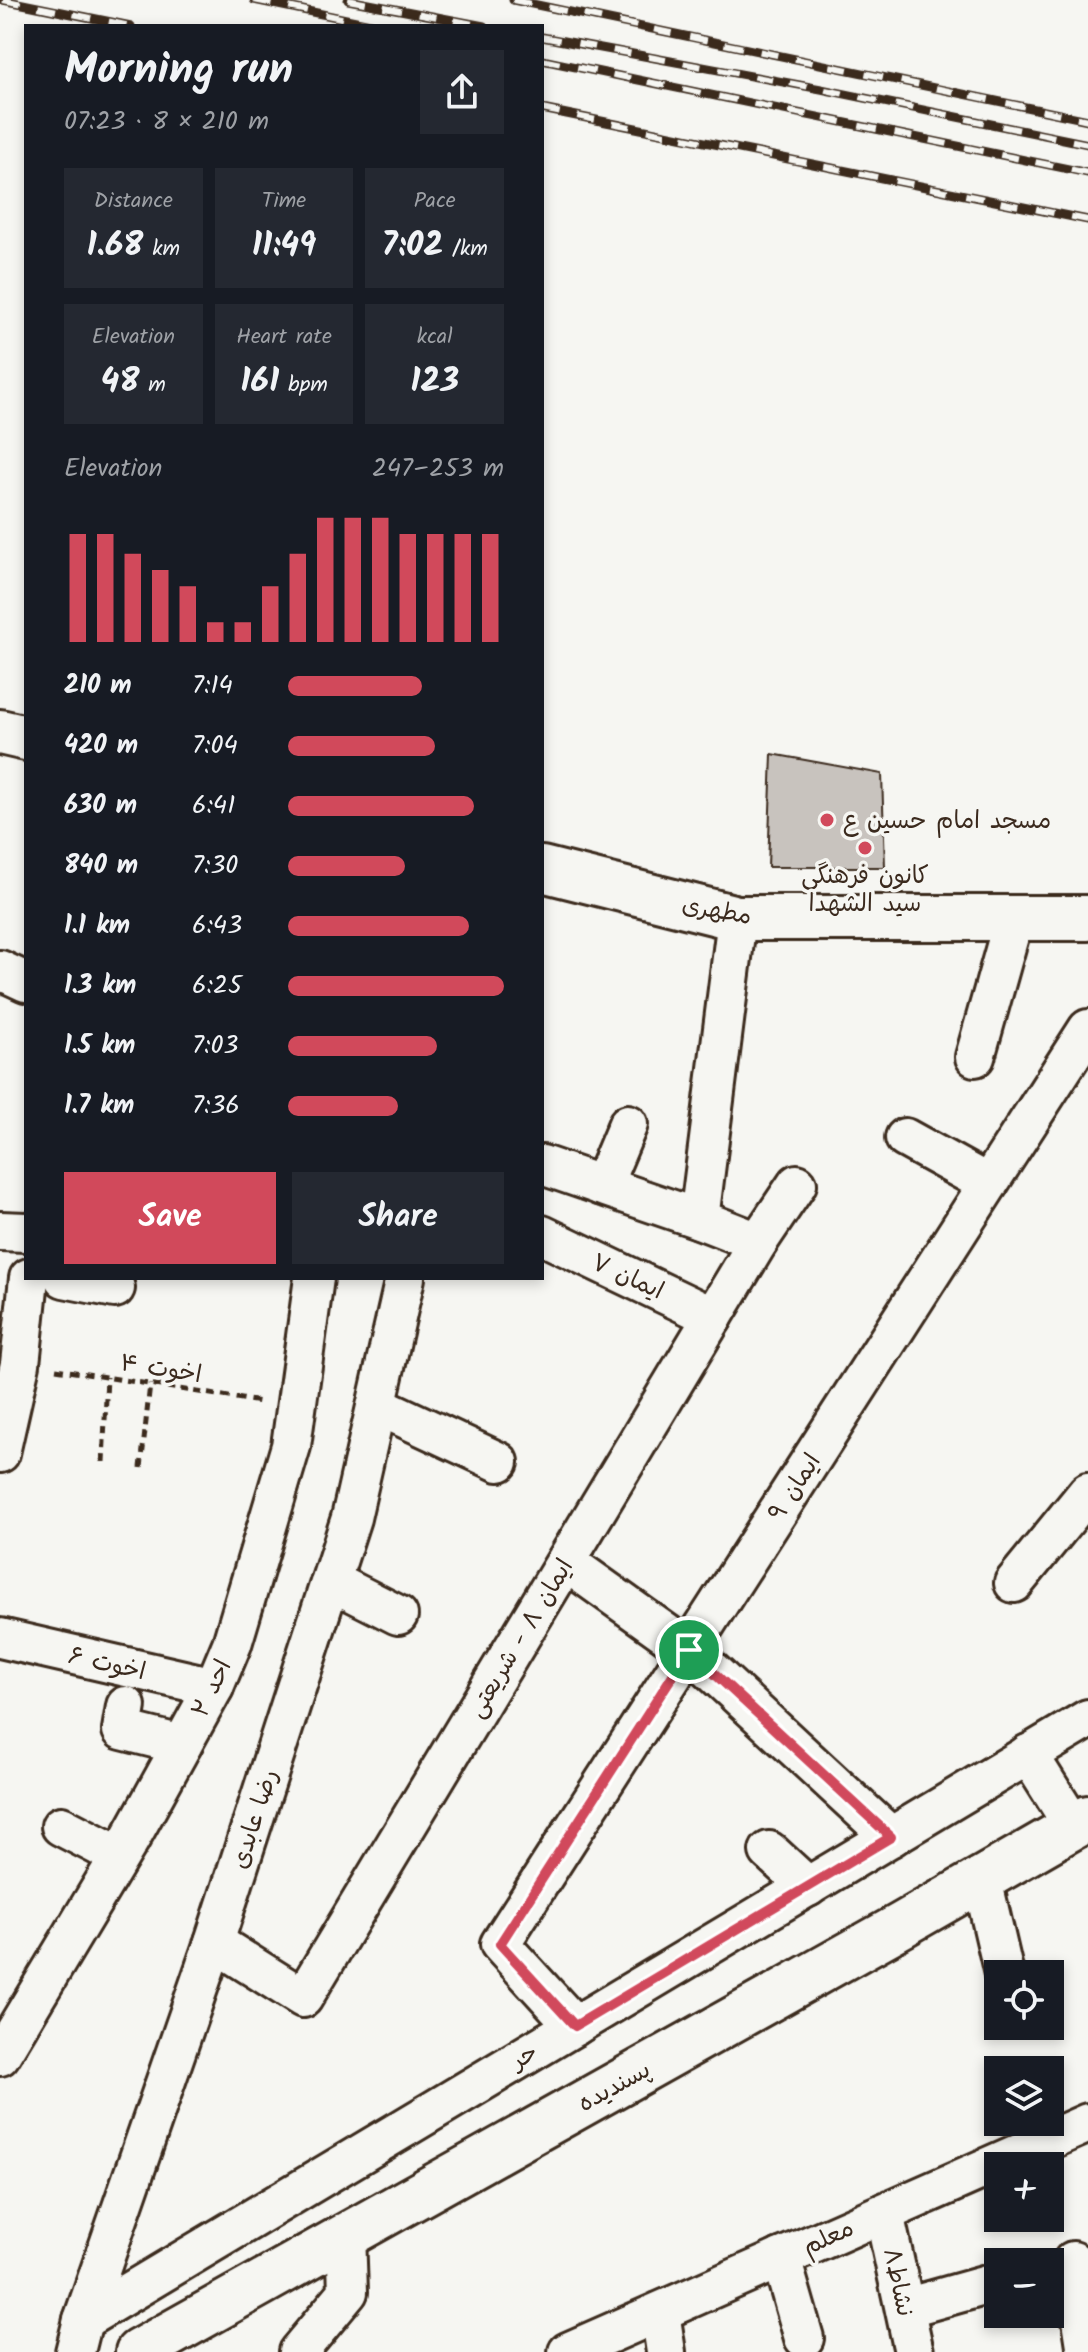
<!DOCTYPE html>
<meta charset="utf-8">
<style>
:root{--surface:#171b24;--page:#242831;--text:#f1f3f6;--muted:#9ea1a6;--accent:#d1495b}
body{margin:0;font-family:Kalam,"Playpen Sans Arabic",sans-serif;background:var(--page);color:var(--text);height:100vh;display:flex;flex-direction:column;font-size:30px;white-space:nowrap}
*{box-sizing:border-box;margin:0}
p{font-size:26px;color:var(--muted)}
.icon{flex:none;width:44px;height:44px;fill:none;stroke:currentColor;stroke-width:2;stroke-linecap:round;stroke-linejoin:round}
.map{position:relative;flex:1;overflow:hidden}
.sheet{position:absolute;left:24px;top:24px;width:520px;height:1256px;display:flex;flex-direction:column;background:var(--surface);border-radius:0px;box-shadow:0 4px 12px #0003}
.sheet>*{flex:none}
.fabs{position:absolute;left:984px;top:1960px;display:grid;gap:16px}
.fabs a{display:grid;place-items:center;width:80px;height:80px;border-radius:0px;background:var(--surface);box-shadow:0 4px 12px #0003;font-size:40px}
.pin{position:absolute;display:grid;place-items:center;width:68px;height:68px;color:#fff;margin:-34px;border:4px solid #fff;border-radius:50%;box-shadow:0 2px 8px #0007}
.round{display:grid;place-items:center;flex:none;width:84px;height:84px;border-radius:0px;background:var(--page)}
.head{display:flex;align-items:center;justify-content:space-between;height:136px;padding:0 40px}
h1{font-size:44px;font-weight:700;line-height:60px}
.figures{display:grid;grid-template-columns:repeat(3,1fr);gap:12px;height:136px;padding:8px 40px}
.figures div{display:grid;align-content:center;border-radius:0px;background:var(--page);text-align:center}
.figures b{font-size:34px;font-weight:700}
.figures small{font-size:22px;font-weight:400}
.figures p{font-size:22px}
.chart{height:224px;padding:16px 40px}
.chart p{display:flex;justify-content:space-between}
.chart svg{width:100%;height:144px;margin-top:8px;stroke:var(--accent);stroke-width:6}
.cta{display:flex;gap:16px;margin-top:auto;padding:16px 40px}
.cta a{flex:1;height:92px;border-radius:0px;background:var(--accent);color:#fff;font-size:32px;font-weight:700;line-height:92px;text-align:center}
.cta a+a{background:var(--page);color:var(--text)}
ul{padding:0 40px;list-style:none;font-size:26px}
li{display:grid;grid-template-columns:128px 96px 1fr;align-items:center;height:60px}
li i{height:20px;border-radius:10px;background:var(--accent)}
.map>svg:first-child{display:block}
</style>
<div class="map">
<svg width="1088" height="2352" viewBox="0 0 1088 2352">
<rect width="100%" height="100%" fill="#f6f6f2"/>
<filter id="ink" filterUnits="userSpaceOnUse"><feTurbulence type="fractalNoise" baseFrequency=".0125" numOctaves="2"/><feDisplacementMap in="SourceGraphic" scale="16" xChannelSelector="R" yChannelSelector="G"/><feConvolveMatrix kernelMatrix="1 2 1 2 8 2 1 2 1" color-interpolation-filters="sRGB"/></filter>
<g filter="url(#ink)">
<path fill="#c8c3be" stroke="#3b2a1e" stroke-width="2" d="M 772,754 L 882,774 L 885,867 L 768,867 Z"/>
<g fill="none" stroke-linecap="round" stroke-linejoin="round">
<g stroke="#3b2a1e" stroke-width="44">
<g id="minor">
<path d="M 0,970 L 26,982"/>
<path d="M 975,1057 L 1014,918"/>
<path d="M 905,1138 L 988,1184"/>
<path d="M 542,1165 L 699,1219 L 758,1242"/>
<path d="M 602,1186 L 628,1124"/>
<path d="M 699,1219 L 737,918"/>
<path d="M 0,1231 L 26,1232"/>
<path d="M 542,1235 L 713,1317"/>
<path d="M 64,1278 L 115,1288"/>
<path d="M 377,1405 L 499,1462"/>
<path d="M 0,1453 L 20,1364 L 29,1278"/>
<path d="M 566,1562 L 689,1650 L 891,1837"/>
<path d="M 331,1581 L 398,1615"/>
<path d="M 1014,1583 L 1088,1492"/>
<path d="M 0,1638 L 214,1687"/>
<path d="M 126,1706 L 122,1730 L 182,1745"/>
<path d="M 1028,1754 L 1074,1827"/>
<path d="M 61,1826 L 119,1856"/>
<path d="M 769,1851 L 808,1887"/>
<path d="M 982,1879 L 1004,1974"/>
<path d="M 214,1942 L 303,1998 L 758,1242 L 797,1184"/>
<path d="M 575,2026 L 500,1944 L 1088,1029"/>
<path d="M 0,2056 L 129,1841 L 214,1687 L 232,1644 L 291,1446 L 314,1278"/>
<path d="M 884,2213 L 914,2352"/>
<path d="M 781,2258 L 804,2338"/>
<path d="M 1073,2261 L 1087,2352"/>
<path d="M 905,2308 L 998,2282"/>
<path d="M 660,2312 L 666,2352"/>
<path d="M 83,2320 L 1088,1719"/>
<path d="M 75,2352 L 83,2320 L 214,1942 L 351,1518 L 405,1278"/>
<path d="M 298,2352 L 348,2292 L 346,2234"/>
<path d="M 568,2352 L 1088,2123"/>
</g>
</g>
<g stroke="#3b2a1e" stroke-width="50">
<g id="tertiary">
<path d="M 0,732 L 26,738"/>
<path d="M 542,869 L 737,918 L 1088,918"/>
<path d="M 138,2352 L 902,1925 L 1088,1818"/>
</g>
</g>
<g stroke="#3b2a1e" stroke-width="5" stroke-dasharray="8 6" stroke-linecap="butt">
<path d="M 56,1369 L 260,1402"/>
<path d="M 103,1462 L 107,1377"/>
<path d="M 141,1468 L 150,1384"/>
</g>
<use href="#minor" stroke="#f6f6f2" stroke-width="38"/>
<use href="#tertiary" stroke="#f6f6f2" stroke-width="44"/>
<g stroke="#3b2a1e" stroke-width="9">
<g id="rail">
<path d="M 3,0 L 131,26"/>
<path d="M 254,0 L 380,26"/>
<path d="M 348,0 L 484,26"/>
<path d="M 513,0 L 1088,120"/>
<path d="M 542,37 L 821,89 L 1088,144"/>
<path d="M 542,60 L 1088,173"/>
<path d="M 542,109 L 1088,220"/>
</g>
</g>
<use href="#rail" stroke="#f6f6f2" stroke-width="6" stroke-dasharray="18" stroke-linecap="butt"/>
</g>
</g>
<g fill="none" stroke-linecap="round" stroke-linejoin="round" filter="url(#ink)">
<g stroke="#fff" stroke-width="16">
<path id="route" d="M 689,1650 L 891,1837 L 575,2026 L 500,1944 Z"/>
</g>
<use href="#route" stroke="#d1495b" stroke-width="10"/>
</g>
<g fill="#d1495b" stroke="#f6f6f2" stroke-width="3">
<circle cx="827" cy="820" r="8"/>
<circle cx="865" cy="848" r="8"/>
</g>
<g text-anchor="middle" stroke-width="7" stroke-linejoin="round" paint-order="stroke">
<g font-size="24" fill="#3b2a1e" stroke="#f6f6f2" text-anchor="start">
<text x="843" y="828">مسجد امام حسین ع</text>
<text x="865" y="883" text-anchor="middle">کانون فرهنگی<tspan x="865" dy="28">سید الشهدا</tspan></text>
</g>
<g font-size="24" fill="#3b2a1e" stroke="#f6f6f2">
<text transform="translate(717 910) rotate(10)" y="8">مطهری</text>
<text transform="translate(628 1276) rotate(25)" y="8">ایمان ۷</text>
<text transform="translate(161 1368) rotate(9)" y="8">اخوت ۴</text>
<text transform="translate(794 1487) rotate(-57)" y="8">ایمان ۹</text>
<text transform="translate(520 1638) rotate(-59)" y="8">ایمان ۸ - شریعتی</text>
<text transform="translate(107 1663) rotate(13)" y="8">اخوت ۶</text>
<text transform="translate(211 1688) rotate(-64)" y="8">احد ۲</text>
<text transform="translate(254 1819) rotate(-72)" y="8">رضا عابدی</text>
<text transform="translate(524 2056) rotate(-31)" y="8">حر</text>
<text transform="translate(614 2086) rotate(-29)" y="8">پسندیده</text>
<text transform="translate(828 2237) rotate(-24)" y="8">معلم</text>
<text transform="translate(899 2282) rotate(78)" y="8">نشاط۸</text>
</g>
</g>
</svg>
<div class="fabs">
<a><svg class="icon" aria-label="locate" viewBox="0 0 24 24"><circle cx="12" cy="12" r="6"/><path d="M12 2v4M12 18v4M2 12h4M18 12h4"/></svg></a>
<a><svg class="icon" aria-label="layers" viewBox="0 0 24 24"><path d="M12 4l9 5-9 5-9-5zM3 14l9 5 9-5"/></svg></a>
<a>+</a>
<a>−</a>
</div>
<div class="pin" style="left:689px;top:1650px;background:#1e9e55"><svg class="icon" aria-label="arrive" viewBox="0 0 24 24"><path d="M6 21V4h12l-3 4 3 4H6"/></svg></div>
<section class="sheet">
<div class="head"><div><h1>Morning run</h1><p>07:23 · 8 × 210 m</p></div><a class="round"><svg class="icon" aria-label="share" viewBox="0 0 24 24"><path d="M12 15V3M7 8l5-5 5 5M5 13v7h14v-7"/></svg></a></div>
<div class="figures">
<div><p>Distance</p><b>1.68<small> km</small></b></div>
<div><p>Time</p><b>11:49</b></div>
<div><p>Pace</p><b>7:02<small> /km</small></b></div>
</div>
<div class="figures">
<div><p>Elevation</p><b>48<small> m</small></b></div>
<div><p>Heart rate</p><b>161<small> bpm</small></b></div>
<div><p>kcal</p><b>123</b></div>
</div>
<div class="chart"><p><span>Elevation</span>247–253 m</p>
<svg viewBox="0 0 160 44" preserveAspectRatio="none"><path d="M5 44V11M15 44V11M25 44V17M35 44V22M45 44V27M55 44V38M65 44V38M75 44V27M85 44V17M95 44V6M105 44V6M115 44V6M125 44V11M135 44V11M145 44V11M155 44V11"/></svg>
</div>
<ul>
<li><b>210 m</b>7:14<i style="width:62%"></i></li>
<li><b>420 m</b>7:04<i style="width:68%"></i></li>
<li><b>630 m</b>6:41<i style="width:86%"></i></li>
<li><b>840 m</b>7:30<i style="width:54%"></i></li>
<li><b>1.1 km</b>6:43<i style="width:84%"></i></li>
<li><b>1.3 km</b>6:25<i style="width:100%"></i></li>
<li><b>1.5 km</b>7:03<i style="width:69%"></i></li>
<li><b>1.7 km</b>7:36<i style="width:51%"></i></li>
</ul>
<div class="cta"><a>Save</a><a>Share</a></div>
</section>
</div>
